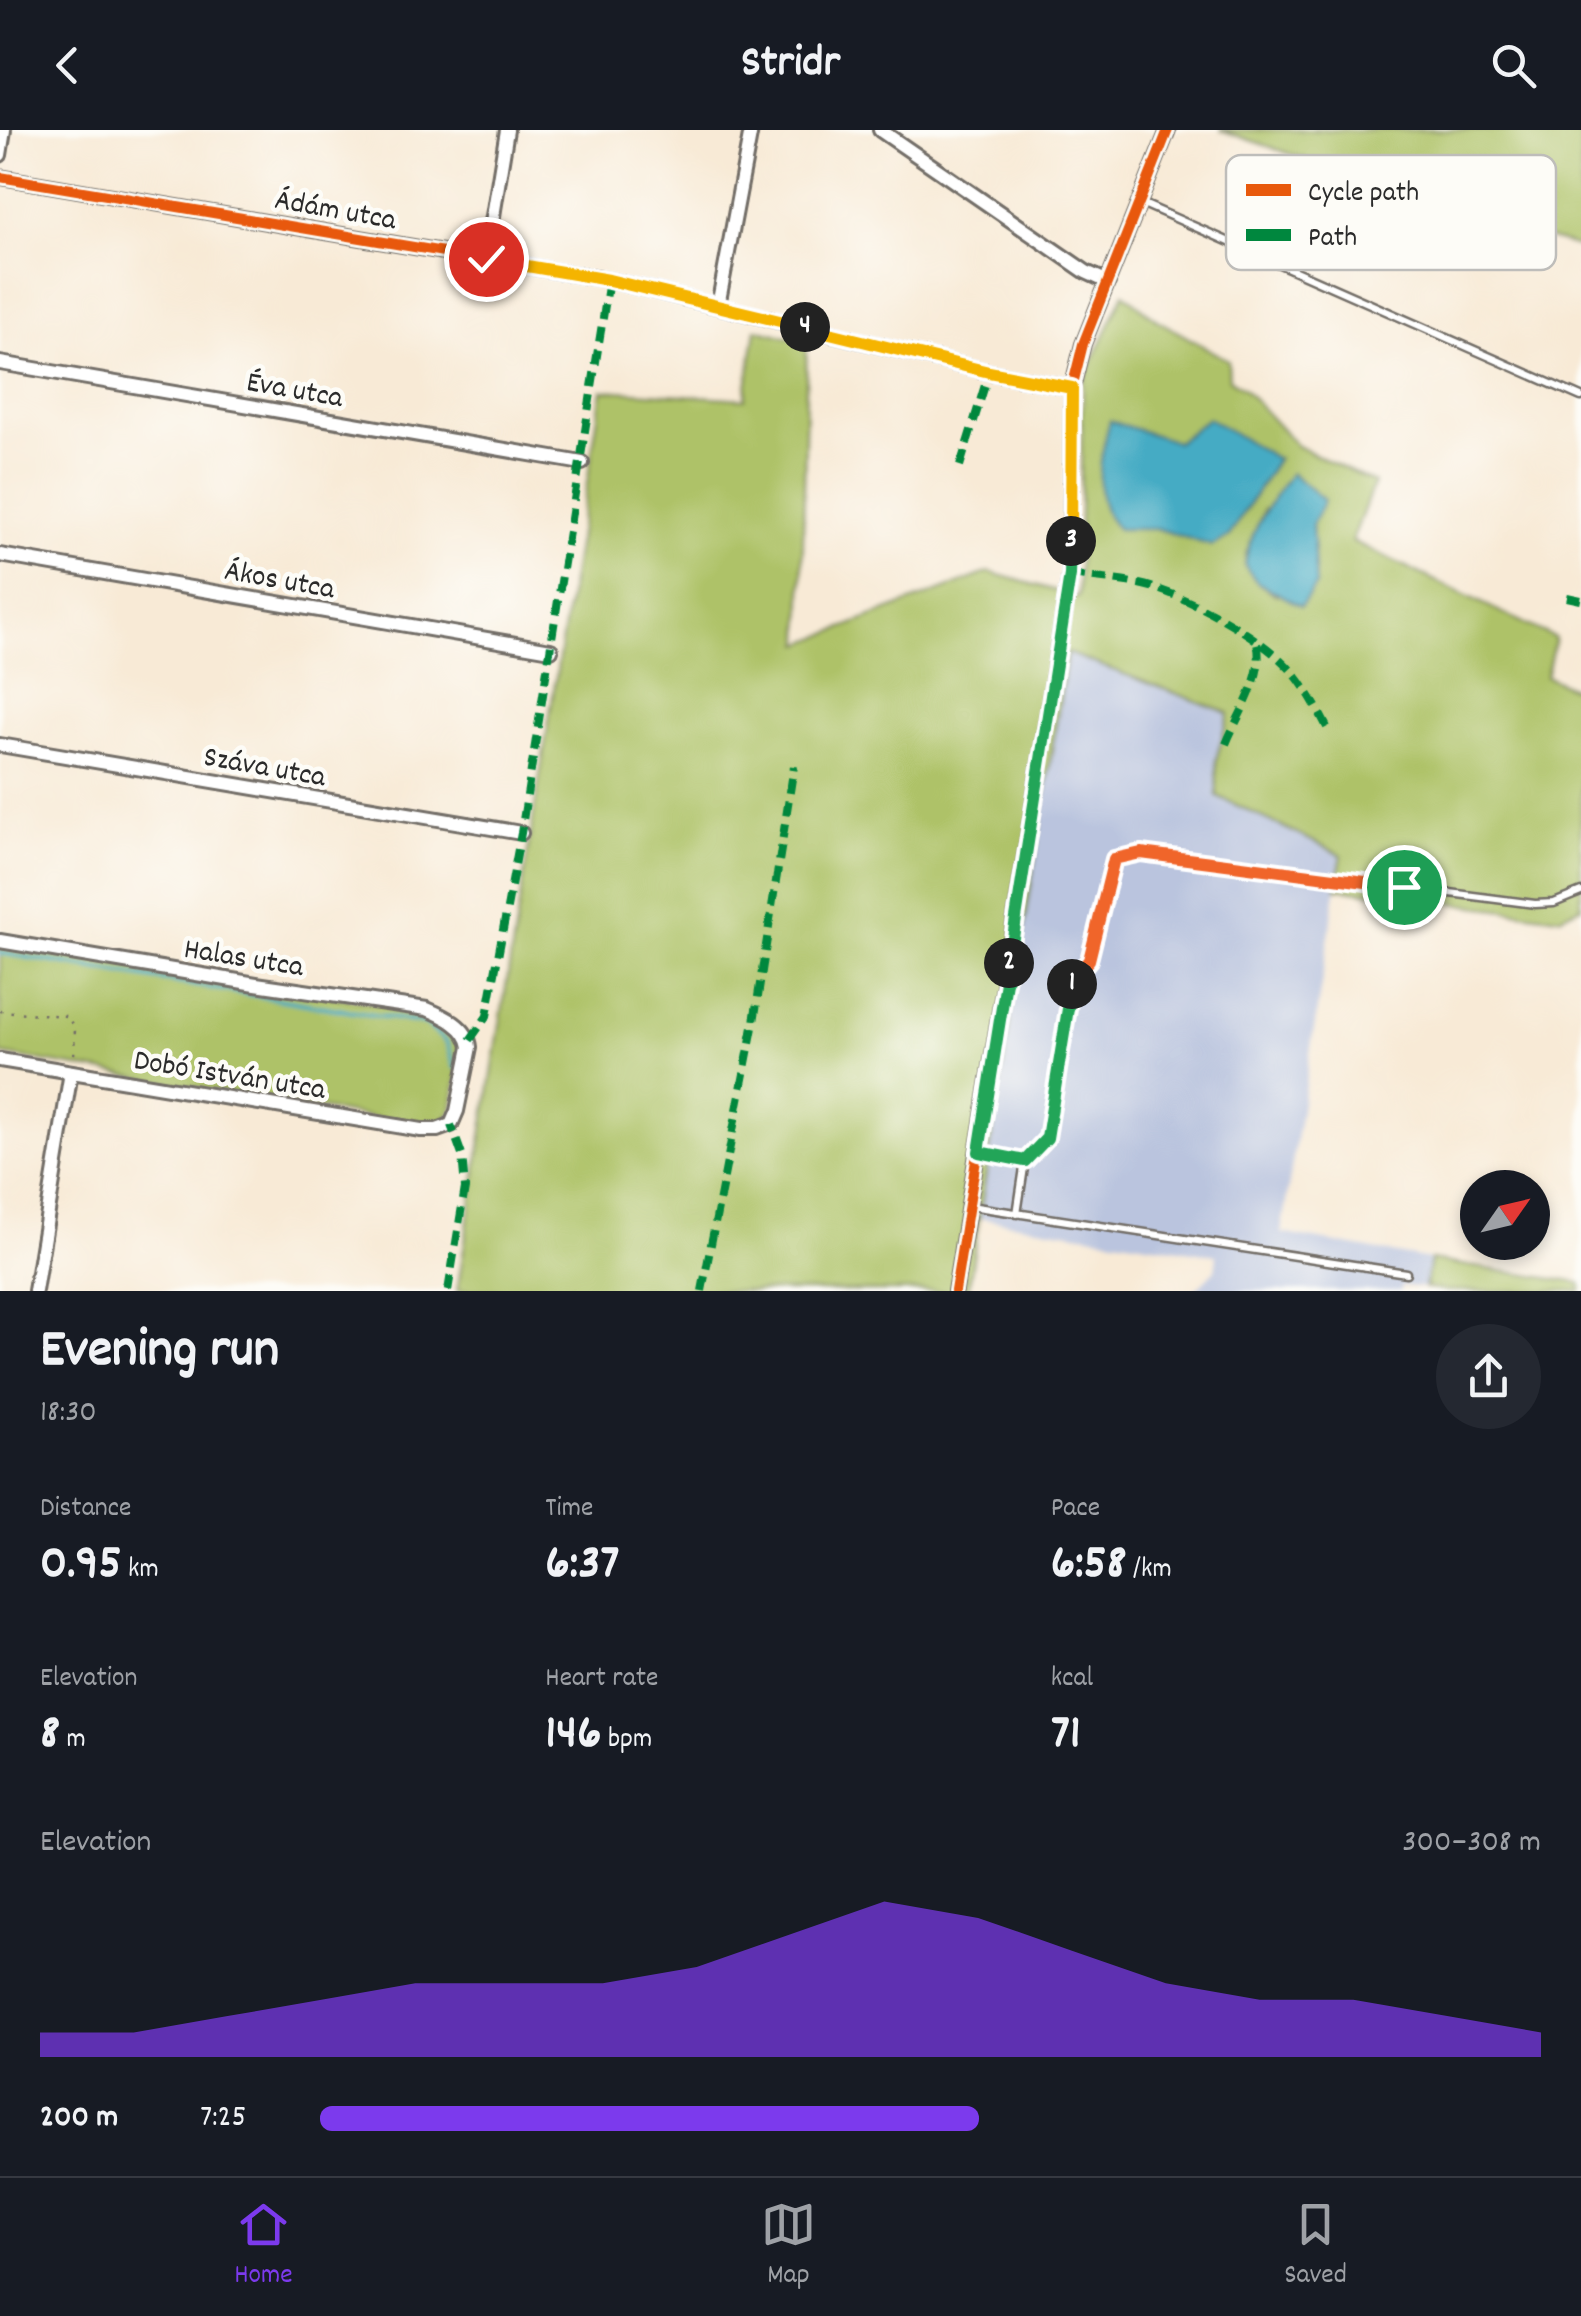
<!DOCTYPE html>
<meta charset="utf-8">
<style>
:root{--surface:#171b24;--page:#242831;--text:#f1f3f6;--muted:#9ea1a6;--line:#363941;--accent:#7c3aed}
body{margin:0;font-family:Dekko,sans-serif;background:var(--page);color:var(--text);height:100vh;display:flex;flex-direction:column;font-size:38px;white-space:nowrap}
*{box-sizing:border-box;margin:0}
p{font-size:32px;color:var(--muted)}
.icon{flex:none;width:55px;height:55px;fill:none;stroke:currentColor;stroke-width:2;stroke-linecap:round;stroke-linejoin:round}
.map{position:relative;height:1161px;overflow:hidden}
.sheet{display:flex;flex-direction:column;background:var(--surface);flex:1}
.sheet>*{flex:none}
.needle{width:65px;rotate:56deg}
.controls{position:absolute;left:1460px;top:1040px;display:grid;gap:20px}
.controls a{display:grid;place-items:center;width:90px;height:90px;border-radius:50%;background:var(--surface);box-shadow:0 5px 15px #0003;font-size:50px}
.pin{position:absolute;display:grid;place-items:center;width:85px;height:85px;color:#fff;margin:-42px;border:5px solid #fff;border-radius:50%;box-shadow:0 2px 10px #0007}
.km{position:absolute;width:50px;height:50px;margin:-25px;border-radius:50%;background:#222;color:#fff;font-size:28px;line-height:50px;text-align:center}
.round{display:grid;place-items:center;flex:none;width:105px;height:105px;border-radius:52px;background:var(--page)}
.overview{display:flex;align-items:center;justify-content:space-between;height:170px;padding:0 40px}
h1{font-size:55px;font-weight:700;line-height:75px}
.figures{display:grid;grid-template-columns:repeat(3,1fr);gap:15px;height:170px;padding:10px 40px}
.figures div{display:grid;align-content:center}
.figures b{font-size:50px;font-weight:700}
.figures small{font-size:28px;font-weight:400}
.figures p{font-size:28px}
.chart{height:280px;padding:20px 40px}
.chart p{display:flex;justify-content:space-between}
.chart svg{width:100%;height:180px;margin-top:10px;fill:var(--accent);opacity:.7}
ul{padding:0 40px;list-style:none;font-size:32px}
li{display:grid;grid-template-columns:160px 120px 1fr;align-items:center;height:75px}
li i{height:25px;border-radius:12px;background:var(--accent)}
header{display:flex;justify-content:space-between;align-items:center;height:130px;padding:0 40px;background:var(--surface);font-size:45px;font-weight:700}
.menu{display:flex;justify-content:space-around;align-items:center;height:140px;border-top:2px solid var(--line);background:var(--surface);font-size:28px;color:var(--muted)}
.menu a{display:grid;justify-items:center;gap:5px}
.menu .selected{color:var(--accent)}
.map>svg:first-child{display:block}
</style>
<header><svg class="icon" aria-label="back" viewBox="0 0 24 24"><path d="M15 5l-7 7 7 7"/></svg>Stridr<svg class="icon" aria-label="search" viewBox="0 0 24 24"><circle cx="10" cy="10" r="6"/><path d="M15 15l6 6"/></svg></header>
<div class="map">
<svg width="1581" height="1161" viewBox="0 0 1581 1161">
<rect width="100%" height="100%" fill="#fdfcf7"/>
<filter id="ink" filterUnits="userSpaceOnUse"><feTurbulence type="fractalNoise" baseFrequency=".01" numOctaves="2"/><feDisplacementMap in="SourceGraphic" scale="20" xChannelSelector="R" yChannelSelector="G"/><feConvolveMatrix kernelMatrix="1 2 1 2 8 2 1 2 1" color-interpolation-filters="sRGB"/></filter>
<filter id="wash" filterUnits="userSpaceOnUse"><feTurbulence type="fractalNoise" baseFrequency=".0048" numOctaves="4" result="noise"/><feDisplacementMap in="SourceGraphic" scale="40" xChannelSelector="R" yChannelSelector="G"/><feGaussianBlur stdDeviation="2.25" result="paint"/><feColorMatrix in="noise" values="0 0 0 0 0 0 0 0 0 0 0 0 0 0 0 0 0 1.4 0 .05"/><feComposite in="paint" operator="in"/></filter>
<g filter="url(#wash)">
<rect width="100%" height="100%" fill="#f8ead6"/>
<path fill="#bac4de" d="M 1067,523 L 1229,583 L 1216,630 L 1217,666 L 1342,725 L 1281,1103 L 1430,1130 L 1425,1158 L 1402,1156 L 1400,1161 L 1194,1161 L 1215,1140 L 1217,1125 L 979,1088 Z"/>
<g fill="#aec267" stroke="#6c7649" stroke-width="2.5" fill-rule="evenodd">
<path d="M 1220,0 L 1581,0 L 1581,118 L 1476,87 Z"/>
<path d="M 1124,163 L 1157,190 L 1228,230 L 1229,249 L 1244,259 L 1297,316 L 1374,353 L 1352,411 L 1555,508 L 1546,546 L 1581,562 L 1581,777 L 1559,787 L 1336,758 L 1342,725 L 1217,666 L 1216,630 L 1229,583 L 1067,523 L 968,1161 L 457,1161 L 602,260 L 745,269 L 756,199 L 807,212 L 801,514 L 989,442 L 1078,467 L 1083,251 ZM 1277,329 L 1229,406 L 1212,416 L 1159,399 L 1139,398 ZM 1264,379 L 1312,395 L 1316,455 L 1276,465 L 1257,452 L 1245,436 L 1246,424 Z"/>
<path d="M 0,812 L 428,882 L 463,906 L 452,981 C 443,996 433,995 416,995 L 0,924 Z"/>
<path d="M 1430,1130 L 1581,1153 L 1581,1161 L 1448,1161 L 1425,1158 Z"/>
</g>
<g fill="#45abc4" stroke="#386b78" stroke-width="2.5">
<path d="M 1208,288 L 1277,329 L 1229,406 L 1212,416 L 1159,399 L 1118,399 C 1090,373 1100,326 1110,291 L 1177,312 Z"/>
<path d="M 1291,343 L 1324,370 L 1312,395 L 1316,455 L 1301,476 L 1257,452 L 1245,436 C 1248,403 1272,369 1291,343 Z"/>
</g>
<g fill="none" stroke-linecap="round" stroke-linejoin="round">
<path stroke="#45abc4" stroke-width="4" d="M 0,823 L 426,894 L 447,913 L 455,938"/>
</g>
</g>
<g filter="url(#ink)">
<g fill="none" stroke-linecap="round" stroke-linejoin="round">
<g stroke="#736e67" stroke-width="11">
<g id="service">
<path d="M 1141,73 L 1581,267"/>
<path d="M 979,1022 L 1025,1031"/>
<path d="M 970,1076 L 1406,1143"/>
<path d="M 1017,1084 L 1025,1031 L 1047,1008 L 1074,848 L 1089,830 L 1113,729 L 1141,723 L 1535,774 L 1554,773 L 1581,762"/>
</g>
</g>
<g stroke="#736e67" stroke-width="18">
<g id="minor">
<path d="M 880,0 L 1086,142 L 1108,152"/>
<path d="M 0,25 L 4,0"/>
<path d="M 0,47 L 609,150 L 989,242 L 1072,258"/>
<path d="M 486,129 L 507,0"/>
<path d="M 718,176 L 751,0"/>
<path d="M 0,233 L 582,333"/>
<path d="M 0,425 L 551,520"/>
<path d="M 0,615 L 521,703"/>
<path d="M 0,811 L 256,854 L 427,879 C 444,886 468,897 470,917 L 457,981 L 451,995 L 437,1000 L 421,1000 L 0,930"/>
<path d="M 35,1161 L 71,942"/>
<path d="M 955,1161 L 1070,445 L 1072,258 L 1083,214 L 1168,0"/>
</g>
</g>
<path stroke="#736e67" stroke-width="2.5" stroke-dasharray="2.5 8" stroke-linecap="butt" d="M 0,881 L 66,886 L 75,898 L 74,926"/>
<use href="#service" stroke="#fff" stroke-width="6"/>
<use href="#minor" stroke="#fff" stroke-width="12"/>
<g stroke="#00873e" stroke-width="8" stroke-dasharray="15 8" stroke-linecap="butt">
<path d="M 960,336 L 989,242"/>
<path d="M 1070,445 C 1093,448 1116,450 1139,454 C 1183,463 1257,504 1288,537 C 1306,556 1318,580 1330,603"/>
<path d="M 1567,467 L 1581,470"/>
<path d="M 1226,614 C 1238,584 1266,545 1257,513"/>
<path d="M 470,910 L 487,886 L 521,703 L 609,150"/>
<path d="M 448,1161 L 465,1058 L 462,1025 L 451,995"/>
<path d="M 702,1161 L 754,892 L 794,636"/>
</g>
<g stroke="#fdfcf7" stroke-width="16">
<g id="cycleway">
<path d="M 0,47 L 609,150 L 989,242 L 1072,258"/>
<path d="M 955,1161 L 1070,445 L 1072,258 L 1083,214 L 1168,0"/>
</g>
</g>
<use href="#cycleway" stroke="#e8590c" stroke-width="10"/>
</g>
</g>
<g fill="none" stroke-linecap="round" stroke-linejoin="round" filter="url(#ink)">
<g stroke="#fff" stroke-width="20">
<path id="split-1" d="M 1072,854 L 1074,848 L 1089,830 L 1114,729 L 1141,723 L 1404,757"/>
</g>
<g stroke="#fff" stroke-width="20">
<path id="split-2" d="M 1009,833 L 979,1022 L 1025,1031 L 1047,1008 L 1072,854"/>
</g>
<g stroke="#fff" stroke-width="20">
<path id="split-3" d="M 1009,833 L 1070,445 L 1071,411"/>
</g>
<g stroke="#fff" stroke-width="20">
<path id="split-4" d="M 805,197 L 989,242 L 1072,258 L 1071,411"/>
</g>
<g stroke="#fff" stroke-width="20">
<path id="split-5" d="M 486,129 L 609,150 L 805,197"/>
</g>
<use href="#split-1" stroke="#f0652b" stroke-width="12"/>
<use href="#split-2" stroke="#22a559" stroke-width="12"/>
<use href="#split-3" stroke="#22a559" stroke-width="12"/>
<use href="#split-4" stroke="#f5b400" stroke-width="12"/>
<use href="#split-5" stroke="#f5b400" stroke-width="12"/>
</g>
<g text-anchor="middle" stroke-width="9" stroke-linejoin="round" paint-order="stroke">
<g font-size="30" fill="#2b2b2b" stroke="#fdfcf7">
<text transform="translate(336 78) rotate(10)" y="10">Ádám utca</text>
<text transform="translate(295 258) rotate(10)" y="10">Éva utca</text>
<text transform="translate(280 448) rotate(10)" y="10">Ákos utca</text>
<text transform="translate(265 635) rotate(10)" y="10">Száva utca</text>
<text transform="translate(244 826) rotate(9)" y="10">Halas utca</text>
<text transform="translate(230 943) rotate(9)" y="10">Dobó István utca</text>
</g>
</g>
<rect x="1226" y="25" width="330" height="115" rx="15" fill="#fdfcf7" stroke="#bebdba" stroke-width="2.5"/>
<rect x="1246" y="54" width="45" height="12" fill="#e8590c"/>
<rect x="1246" y="99" width="45" height="12" fill="#00873e"/>
<g font-size="28" fill="#2b2b2b">
<text x="1308" y="70">Cycle path</text>
<text x="1308" y="115">Path</text>
</g>
</svg>
<div class="controls">
<a><svg class="needle" viewBox="-14 -14 28 28"><path d="M0-13l5 13h-10z" fill="#e53935"/><path d="M0 13l5-13h-10z" fill="#9ea1a6"/></svg></a>
</div>
<div class="pin" style="left:1404px;top:757px;background:#1e9e55"><svg class="icon" aria-label="arrive" viewBox="0 0 24 24"><path d="M6 21V4h12l-3 4 3 4H6"/></svg></div>
<div class="pin" style="left:486px;top:129px;background:#d93025"><svg class="icon" aria-label="check" viewBox="0 0 24 24"><path d="M5 12l5 5 9-10"/></svg></div>
<b class="km" style="left:1072px;top:854px">1</b>
<b class="km" style="left:1009px;top:833px">2</b>
<b class="km" style="left:1071px;top:411px">3</b>
<b class="km" style="left:805px;top:197px">4</b>
</div>
<section class="sheet">
<div class="overview"><div><h1>Evening run</h1><p>18:30</p></div><a class="round"><svg class="icon" aria-label="share" viewBox="0 0 24 24"><path d="M12 15V3M7 8l5-5 5 5M5 13v7h14v-7"/></svg></a></div>
<div class="figures">
<div><p>Distance</p><b>0.95<small> km</small></b></div>
<div><p>Time</p><b>6:37</b></div>
<div><p>Pace</p><b>6:58<small> /km</small></b></div>
</div>
<div class="figures">
<div><p>Elevation</p><b>8<small> m</small></b></div>
<div><p>Heart rate</p><b>146<small> bpm</small></b></div>
<div><p>kcal</p><b>71</b></div>
</div>
<div class="chart"><p><span>Elevation</span>300–308 m</p>
<svg viewBox="0 0 160 44" preserveAspectRatio="none"><path d="M0 44V38L10 38L20 34L30 30L40 26L50 26L60 26L70 22L80 14L90 6L100 10L110 18L120 26L130 30L140 30L150 34L160 38V44z"/></svg>
</div>
<ul>
<li><b>200 m</b>7:25<i style="width:54%"></i></li>
</ul>
</section>
<nav class="menu">
<a class="selected"><svg class="icon" aria-label="home" viewBox="0 0 24 24"><path d="M3 11l9-7 9 7M6 9v11h12V9"/></svg>Home</a>
<a><svg class="icon" aria-label="map" viewBox="0 0 24 24"><path d="M3 6l6-2 6 2 6-2v14l-6 2-6-2-6 2zM9 4v14M15 6v14"/></svg>Map</a>
<a><svg class="icon" aria-label="saved" viewBox="0 0 24 24"><path d="M7 4h10v16l-5-4-5 4z"/></svg>Saved</a>
</nav>
